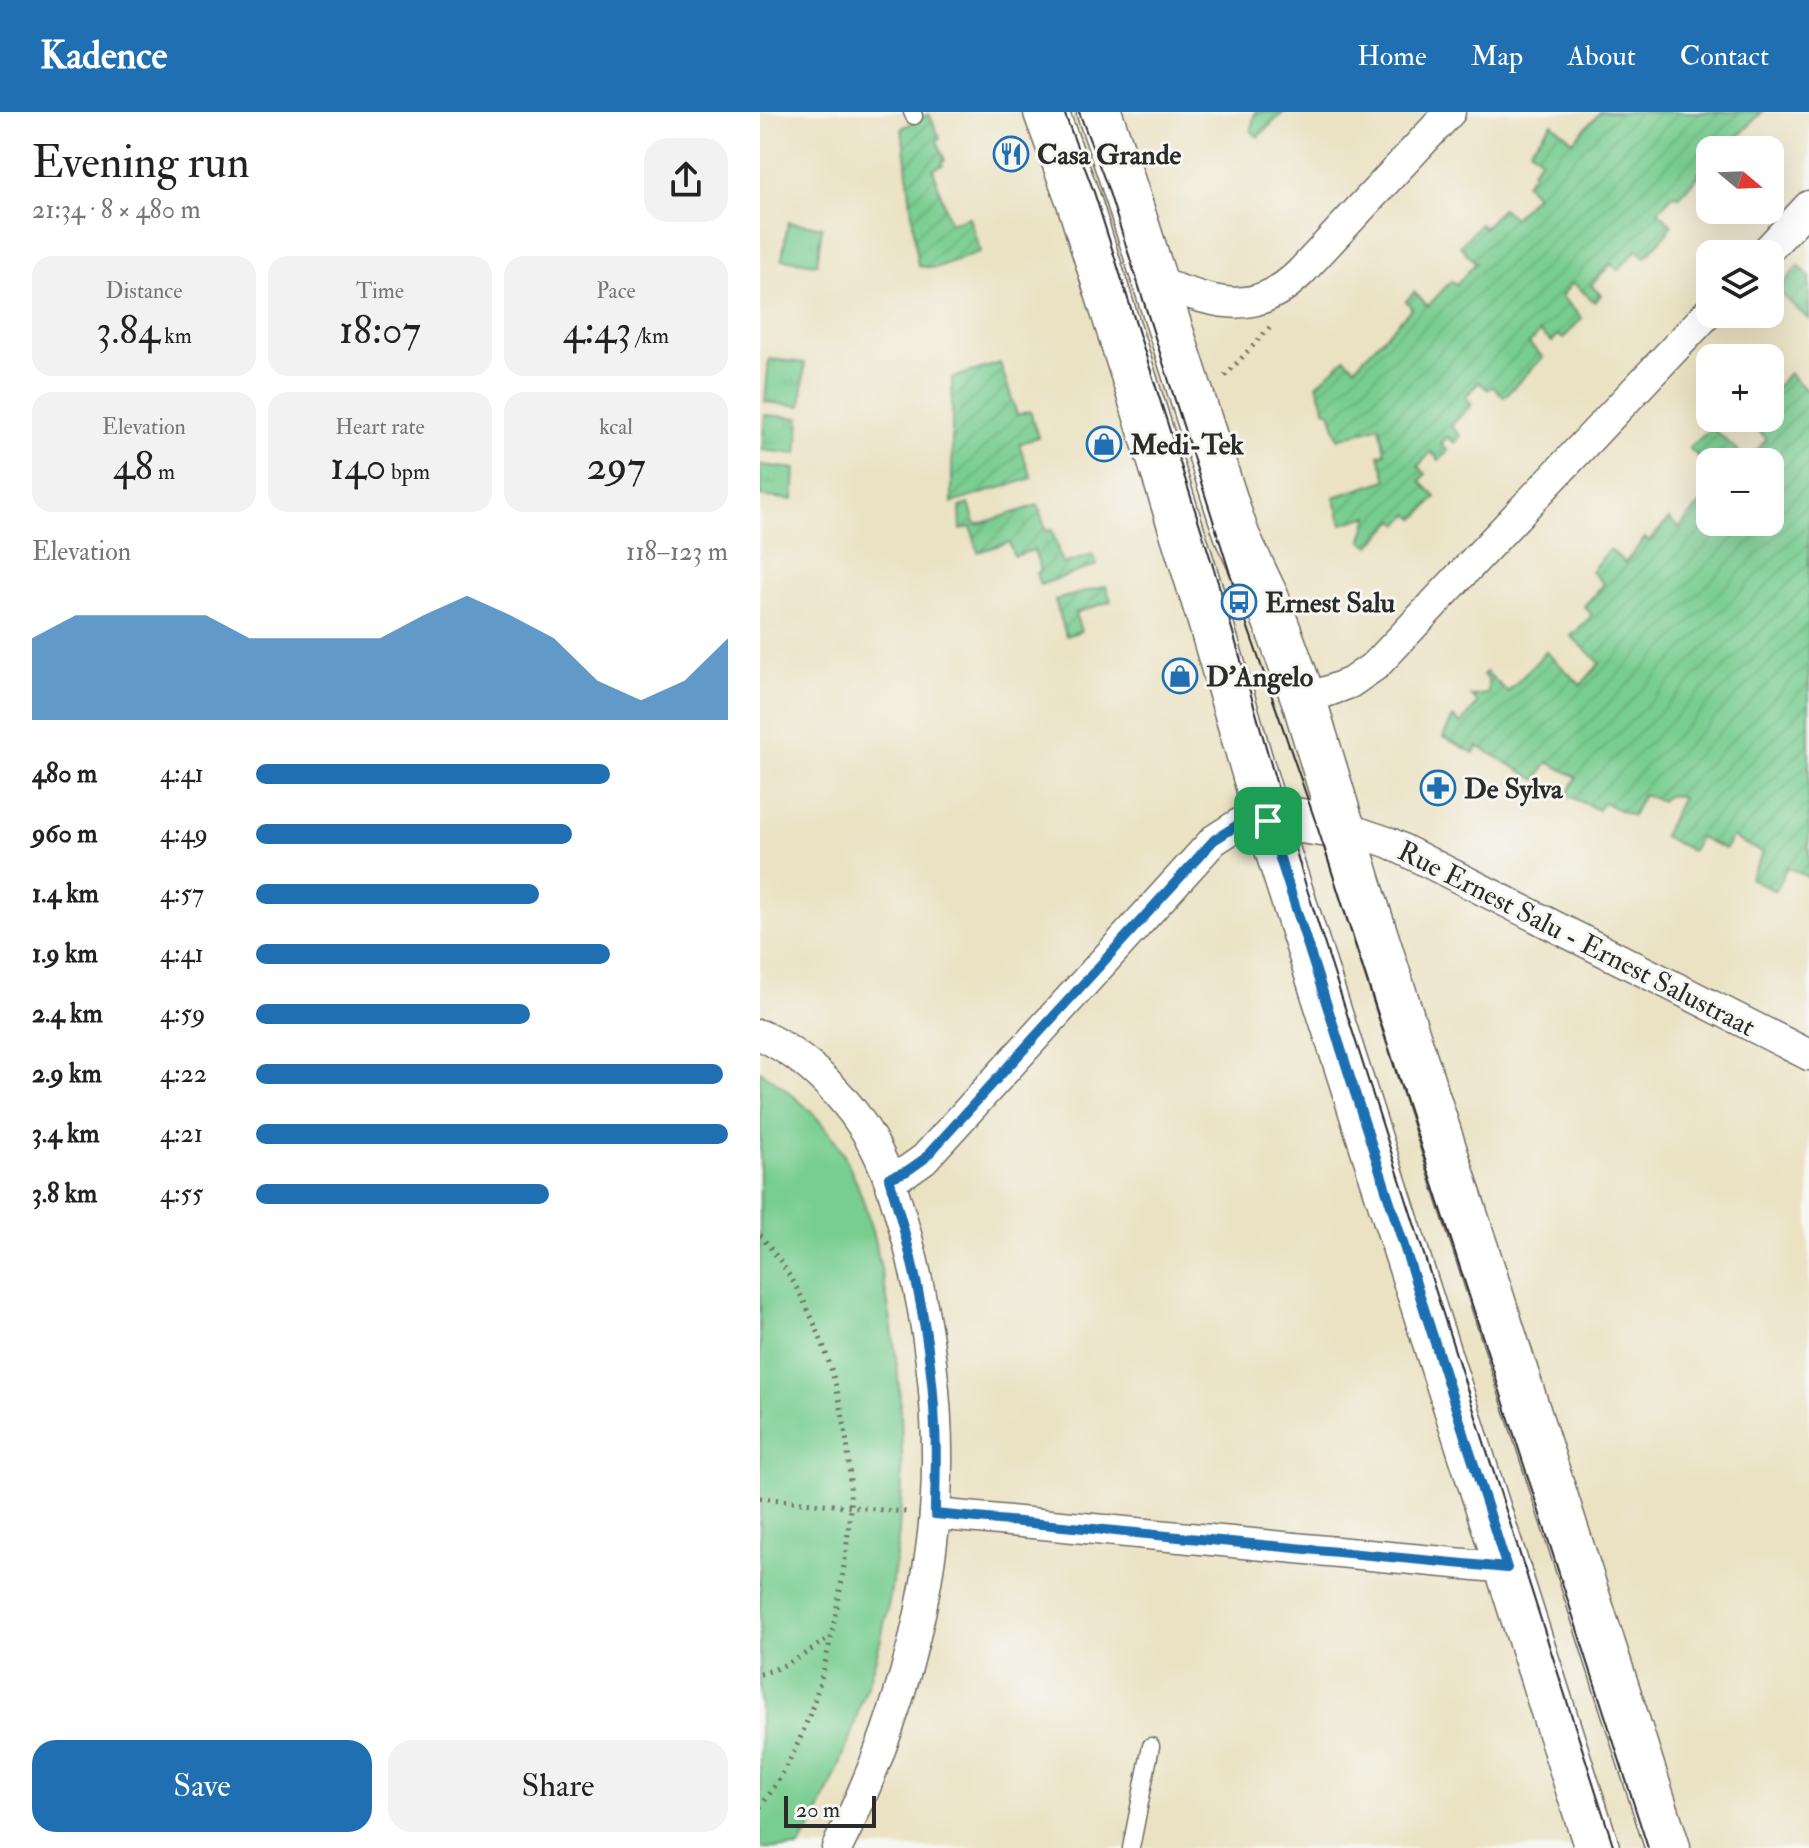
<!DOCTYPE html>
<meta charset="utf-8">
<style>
:root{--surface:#fff;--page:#f2f2f2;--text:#222;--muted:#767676;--accent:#1f6fb2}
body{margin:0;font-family:"IM FELL Double Pica",serif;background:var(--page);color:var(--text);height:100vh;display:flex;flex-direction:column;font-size:30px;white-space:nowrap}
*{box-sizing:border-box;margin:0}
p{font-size:26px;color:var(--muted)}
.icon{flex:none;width:44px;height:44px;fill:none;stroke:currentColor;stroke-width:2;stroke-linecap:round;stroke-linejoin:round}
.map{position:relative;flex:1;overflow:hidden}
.details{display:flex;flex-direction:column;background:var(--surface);width:760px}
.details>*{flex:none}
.needle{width:52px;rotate:109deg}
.tools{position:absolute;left:936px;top:24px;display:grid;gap:16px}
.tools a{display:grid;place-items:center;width:88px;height:88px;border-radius:16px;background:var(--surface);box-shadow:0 8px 32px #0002;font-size:40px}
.scale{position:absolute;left:24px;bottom:20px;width:92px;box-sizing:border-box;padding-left:8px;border:4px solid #2b2b2b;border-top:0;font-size:22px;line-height:28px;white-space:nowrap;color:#2b2b2b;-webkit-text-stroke:6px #f6f6f2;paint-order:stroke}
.pin{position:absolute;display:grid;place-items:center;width:68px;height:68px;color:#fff;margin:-34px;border-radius:16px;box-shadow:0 4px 12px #0006}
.round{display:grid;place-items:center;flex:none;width:84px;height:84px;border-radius:24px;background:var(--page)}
.headline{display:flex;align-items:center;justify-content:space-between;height:136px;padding:0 32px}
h1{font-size:44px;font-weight:600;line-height:60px}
.stats{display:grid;grid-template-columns:repeat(3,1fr);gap:12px;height:136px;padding:8px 32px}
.stats div{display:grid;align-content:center;border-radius:20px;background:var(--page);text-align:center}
.stats b{font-size:40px;font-weight:600}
.stats small{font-size:22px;font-weight:400}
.stats p{font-size:22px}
.chart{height:224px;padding:16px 32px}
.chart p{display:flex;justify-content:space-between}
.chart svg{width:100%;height:144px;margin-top:8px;fill:var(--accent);opacity:.7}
.button{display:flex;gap:16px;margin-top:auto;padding:16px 32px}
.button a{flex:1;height:92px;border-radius:24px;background:var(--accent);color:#fff;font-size:32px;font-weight:600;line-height:92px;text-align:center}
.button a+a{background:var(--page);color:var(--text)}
ul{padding:0 32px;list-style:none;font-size:26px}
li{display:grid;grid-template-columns:128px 96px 1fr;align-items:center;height:60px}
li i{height:20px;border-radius:10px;background:var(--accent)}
header{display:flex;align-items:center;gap:48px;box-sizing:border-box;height:112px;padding:0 40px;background:var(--accent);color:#fff}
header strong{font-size:38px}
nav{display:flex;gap:44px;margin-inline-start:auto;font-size:28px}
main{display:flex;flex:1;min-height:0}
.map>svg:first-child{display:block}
</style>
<header>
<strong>Kadence</strong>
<nav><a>Home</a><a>Map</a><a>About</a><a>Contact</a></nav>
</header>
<main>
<section class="details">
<div class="headline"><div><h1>Evening run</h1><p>21:34 · 8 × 480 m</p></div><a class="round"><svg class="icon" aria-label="share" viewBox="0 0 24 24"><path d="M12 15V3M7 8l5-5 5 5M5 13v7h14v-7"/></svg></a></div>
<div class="stats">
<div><p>Distance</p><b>3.84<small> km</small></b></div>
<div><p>Time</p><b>18:07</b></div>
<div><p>Pace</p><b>4:43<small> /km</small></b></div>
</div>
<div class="stats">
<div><p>Elevation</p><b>48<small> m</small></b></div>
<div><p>Heart rate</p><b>140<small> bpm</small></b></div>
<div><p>kcal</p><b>297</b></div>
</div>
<div class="chart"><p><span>Elevation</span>118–123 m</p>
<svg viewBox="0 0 160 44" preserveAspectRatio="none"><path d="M0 44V19L10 12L20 12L30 12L40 12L50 19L60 19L70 19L80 19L90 12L100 6L110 12L120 19L130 32L140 38L150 32L160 19V44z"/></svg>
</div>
<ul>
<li><b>480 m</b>4:41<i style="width:75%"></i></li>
<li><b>960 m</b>4:49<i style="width:67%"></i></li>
<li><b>1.4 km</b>4:57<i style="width:60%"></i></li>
<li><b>1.9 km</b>4:41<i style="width:75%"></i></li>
<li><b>2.4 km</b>4:59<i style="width:58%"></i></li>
<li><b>2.9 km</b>4:22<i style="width:99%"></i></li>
<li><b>3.4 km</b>4:21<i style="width:100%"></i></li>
<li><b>3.8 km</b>4:55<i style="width:62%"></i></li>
</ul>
<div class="button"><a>Save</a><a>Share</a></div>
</section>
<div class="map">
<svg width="1049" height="1736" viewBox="0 0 1049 1736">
<defs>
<pattern id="grass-tufts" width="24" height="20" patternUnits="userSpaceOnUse" patternTransform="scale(2)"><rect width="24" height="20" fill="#78cd90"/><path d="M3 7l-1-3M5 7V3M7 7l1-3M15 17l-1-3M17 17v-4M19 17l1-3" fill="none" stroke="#68b07c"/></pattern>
<pattern id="garden-furrows" width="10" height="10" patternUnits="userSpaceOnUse" patternTransform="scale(2)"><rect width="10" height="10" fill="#78cd90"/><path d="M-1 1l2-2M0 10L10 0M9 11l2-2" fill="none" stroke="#68b07c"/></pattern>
</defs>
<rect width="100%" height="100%" fill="#f6f6f2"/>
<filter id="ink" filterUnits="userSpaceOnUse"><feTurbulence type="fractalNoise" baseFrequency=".0125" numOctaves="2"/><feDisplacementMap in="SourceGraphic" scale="16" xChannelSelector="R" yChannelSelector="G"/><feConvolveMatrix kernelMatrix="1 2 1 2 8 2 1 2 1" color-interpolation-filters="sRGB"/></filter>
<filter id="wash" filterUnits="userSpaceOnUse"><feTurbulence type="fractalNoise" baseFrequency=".006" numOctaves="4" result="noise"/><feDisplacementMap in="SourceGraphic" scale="32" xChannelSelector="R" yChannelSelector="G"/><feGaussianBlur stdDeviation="1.8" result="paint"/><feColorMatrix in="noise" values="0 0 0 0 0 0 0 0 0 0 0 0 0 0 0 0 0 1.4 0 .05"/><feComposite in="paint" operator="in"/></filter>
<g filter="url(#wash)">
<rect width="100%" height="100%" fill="#ebe2c3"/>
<g fill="url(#grass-tufts)" stroke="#527c5e" stroke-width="2">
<path d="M 28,110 L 62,115 L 57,152 L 22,147 Z"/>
<path d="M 9,247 L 45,251 L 41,294 L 5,290 Z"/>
<path d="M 5,303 L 40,306 L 37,342 L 2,338 Z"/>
<path d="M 0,353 L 35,357 L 33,388 L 0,384 Z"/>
</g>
<path fill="#78cd90" stroke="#527c5e" stroke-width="2" d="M 0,959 C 27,977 53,998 72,1024 C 100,1063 113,1120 123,1166 C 147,1283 150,1405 122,1522 C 117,1545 109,1568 101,1591 C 86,1641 66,1692 39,1736 L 0,1736 Z"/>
<g fill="url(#garden-furrows)" stroke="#527c5e" stroke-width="2">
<path d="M 495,0 L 524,0 L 498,25 L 491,19 Z"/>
<path d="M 840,0 L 1002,0 L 966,38 L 950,38 L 950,50 L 938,62 L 939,64 L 919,85 L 914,82 L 898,99 L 912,113 L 907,119 L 908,120 L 885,145 L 877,138 L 858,158 L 851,152 L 831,173 L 841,183 L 835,190 L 813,171 L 801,184 L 822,206 L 803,227 L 798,223 L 792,230 L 780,220 L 769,232 L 783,245 L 744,285 L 733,274 L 728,278 L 719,270 L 705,285 L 712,292 L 691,314 L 701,324 L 695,331 L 687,325 L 681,332 L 688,339 L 679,348 L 671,340 L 658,354 L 666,362 L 660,369 L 676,385 L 656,407 L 649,402 L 640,412 L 635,408 L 610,434 L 602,428 L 609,404 L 582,412 L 574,385 L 627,368 L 619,343 L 625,341 L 620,314 L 578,327 L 570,299 L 566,299 L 557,273 L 585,246 L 595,255 L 652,196 L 646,189 L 654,180 L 668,194 L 691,169 L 696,173 L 716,151 L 700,134 L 720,112 L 724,116 L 742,96 L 754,106 L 776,83 L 765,71 L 774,61 L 772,58 L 781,47 L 770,37 L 792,11 L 813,29 Z"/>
<path d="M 169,2 L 180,26 L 177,28 L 185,48 L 182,50 L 183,53 L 173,57 L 190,111 L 209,105 L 220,140 L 175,156 L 158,154 L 142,16 Z"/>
<path d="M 1039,154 L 1049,164 L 1049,208 L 1017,178 Z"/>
<path d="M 240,251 L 257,303 L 270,299 L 278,325 L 259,332 L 272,366 L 192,391 L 192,266 Z"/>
<path d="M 1029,261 L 1047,279 L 1049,277 L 1049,766 L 1027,755 L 1015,779 L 990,766 L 1003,741 L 972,725 L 965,737 L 939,725 L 932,739 L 903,724 L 922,685 C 914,683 907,682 901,689 L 883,682 L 872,704 L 843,690 L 838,698 L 807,683 L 817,665 L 788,650 L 777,668 L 721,636 L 717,635 L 714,641 L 683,625 L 693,605 L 701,612 L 718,591 L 711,584 L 728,582 L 728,568 L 723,563 L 726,560 L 748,580 L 786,540 L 821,573 L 840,551 L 811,524 L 832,503 L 824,494 L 844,472 L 831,459 L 850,437 L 865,451 L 885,426 L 889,429 L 909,407 L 919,416 L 941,391 L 950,397 L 950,410 L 1010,410 L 1010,350 L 950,350 L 950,356 L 929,336 L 952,316 L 988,348 L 1007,327 L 988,309 L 997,306 L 1010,306 L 1010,282 Z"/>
<path d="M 209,392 L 216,413 L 278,393 L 286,419 L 292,418 L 302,452 L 333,443 L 337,453 L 280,473 L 276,461 L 281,459 L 274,438 L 254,444 L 249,430 L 218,440 L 211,415 L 201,418 L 200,395 Z"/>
<path d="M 346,474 L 351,489 L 315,501 L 321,519 L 306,524 L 295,488 Z"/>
</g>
</g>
<g filter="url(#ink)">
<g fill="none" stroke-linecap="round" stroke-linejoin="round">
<g stroke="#6e6b60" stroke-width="19">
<g id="service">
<path d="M 152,0 L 154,4"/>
<path d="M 371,1736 L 391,1634"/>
</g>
</g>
<g stroke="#6e6b60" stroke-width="33">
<g id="minor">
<path d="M 1004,142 L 1049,94"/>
<path d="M 395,170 C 453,189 492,209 541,160 L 690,0"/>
<path d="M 544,588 L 590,571 L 616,553 L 950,199"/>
<path d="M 583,715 L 630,731 L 1049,943"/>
<path d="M 0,923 C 47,944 92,990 115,1035 C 130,1064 138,1095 147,1126 C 173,1226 185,1335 171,1438 C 157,1542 124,1642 77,1736"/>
<path d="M 129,1066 L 147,1059 L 164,1047 L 454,728 L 479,712 L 508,709"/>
<path d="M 175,1402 L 747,1456"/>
</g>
</g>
<g stroke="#6e6b60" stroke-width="47">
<path id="secondary" d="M 508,709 L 527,707 L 583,715"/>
</g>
<g stroke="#6e6b60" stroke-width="47">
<g id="primary">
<path d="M 286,0 L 318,87 L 450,509 L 508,709 L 837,1736"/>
<path d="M 339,0 L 361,64 L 470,403 L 478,426 L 507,487 L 544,588 L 604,787 L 908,1736"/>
</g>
</g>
<g stroke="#6e6b60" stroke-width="5" stroke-dasharray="2 6" stroke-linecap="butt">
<path d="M 465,264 L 510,215"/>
<path d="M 0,1123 C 61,1195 93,1300 90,1395 C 88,1435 81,1476 73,1516 C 60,1579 41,1642 0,1695"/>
<path d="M 0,1386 L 146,1400"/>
<path d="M 0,1562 C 26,1555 50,1540 70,1524"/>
</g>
<use href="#service" stroke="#fff" stroke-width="16"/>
<use href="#minor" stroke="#fff" stroke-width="30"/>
<use href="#secondary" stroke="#fff" stroke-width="44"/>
<use href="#primary" stroke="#fff" stroke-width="44"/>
<g stroke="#2b2b2b" stroke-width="2">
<path d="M 304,0 L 334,80 L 463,486 L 546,774 L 854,1736"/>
<path d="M 319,0 L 347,74 L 479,490 L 556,711 L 888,1736"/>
</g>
</g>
</g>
<g fill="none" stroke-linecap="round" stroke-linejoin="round" filter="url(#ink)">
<g stroke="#fff" stroke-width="16">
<path id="route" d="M 508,709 L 747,1456 L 175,1402 C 175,1373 177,1344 175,1315 C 172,1230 154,1147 129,1066 L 147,1059 L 164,1047 L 454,728 L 479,712 Z"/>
</g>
<use href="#route" stroke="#1f6fb2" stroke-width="10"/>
</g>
<defs>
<g id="restaurant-ring" transform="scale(1.8)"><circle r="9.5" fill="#f6f6f2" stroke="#1f6fb2" stroke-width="1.5"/><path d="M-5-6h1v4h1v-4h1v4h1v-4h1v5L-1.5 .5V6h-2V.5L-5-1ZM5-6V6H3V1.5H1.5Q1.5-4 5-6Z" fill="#1f6fb2"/></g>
<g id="shop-ring" transform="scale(1.8)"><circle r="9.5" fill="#f6f6f2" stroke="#1f6fb2" stroke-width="1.5"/><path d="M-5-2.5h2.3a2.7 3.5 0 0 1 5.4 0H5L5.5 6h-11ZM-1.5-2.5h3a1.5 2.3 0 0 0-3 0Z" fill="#1f6fb2"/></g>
<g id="bus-ring" transform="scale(1.8)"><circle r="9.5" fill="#f6f6f2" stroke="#1f6fb2" stroke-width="1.5"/><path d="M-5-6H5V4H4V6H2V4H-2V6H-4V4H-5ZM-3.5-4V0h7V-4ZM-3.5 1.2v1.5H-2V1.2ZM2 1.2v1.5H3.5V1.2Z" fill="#1f6fb2"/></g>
<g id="pharmacy-ring" transform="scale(1.8)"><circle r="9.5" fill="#f6f6f2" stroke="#1f6fb2" stroke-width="1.5"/><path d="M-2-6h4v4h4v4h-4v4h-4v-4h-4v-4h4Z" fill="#1f6fb2"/></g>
</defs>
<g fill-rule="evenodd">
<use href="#restaurant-ring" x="251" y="42"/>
<use href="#shop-ring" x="344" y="332"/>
<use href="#bus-ring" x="479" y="490"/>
<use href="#shop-ring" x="420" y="564"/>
<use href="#pharmacy-ring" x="678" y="676"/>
</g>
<g text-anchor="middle" stroke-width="6" stroke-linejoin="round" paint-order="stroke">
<g font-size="28" font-weight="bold" fill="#2b2b2b" stroke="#f6f6f2" text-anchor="start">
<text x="277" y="52">Casa Grande</text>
<text x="370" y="342">Medi-Tek</text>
<text x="505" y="500">Ernest Salu</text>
<text x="446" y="574">D'Angelo</text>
<text x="704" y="686">De Sylva</text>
</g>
<g font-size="28" fill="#2b2b2b" stroke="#f6f6f2">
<text transform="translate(817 826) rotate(27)" y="10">Rue Ernest Salu - Ernest Salustraat</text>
</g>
</g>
</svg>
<div class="tools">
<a><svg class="needle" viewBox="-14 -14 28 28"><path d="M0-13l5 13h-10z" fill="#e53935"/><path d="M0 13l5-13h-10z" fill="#767676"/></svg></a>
<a><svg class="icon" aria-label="layers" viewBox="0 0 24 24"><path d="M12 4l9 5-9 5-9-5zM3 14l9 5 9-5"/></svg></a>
<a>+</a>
<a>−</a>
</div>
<div class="scale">20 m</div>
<div class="pin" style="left:508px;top:709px;background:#1e9e55"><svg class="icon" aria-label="arrive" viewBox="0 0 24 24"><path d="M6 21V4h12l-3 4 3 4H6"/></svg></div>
</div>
</main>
